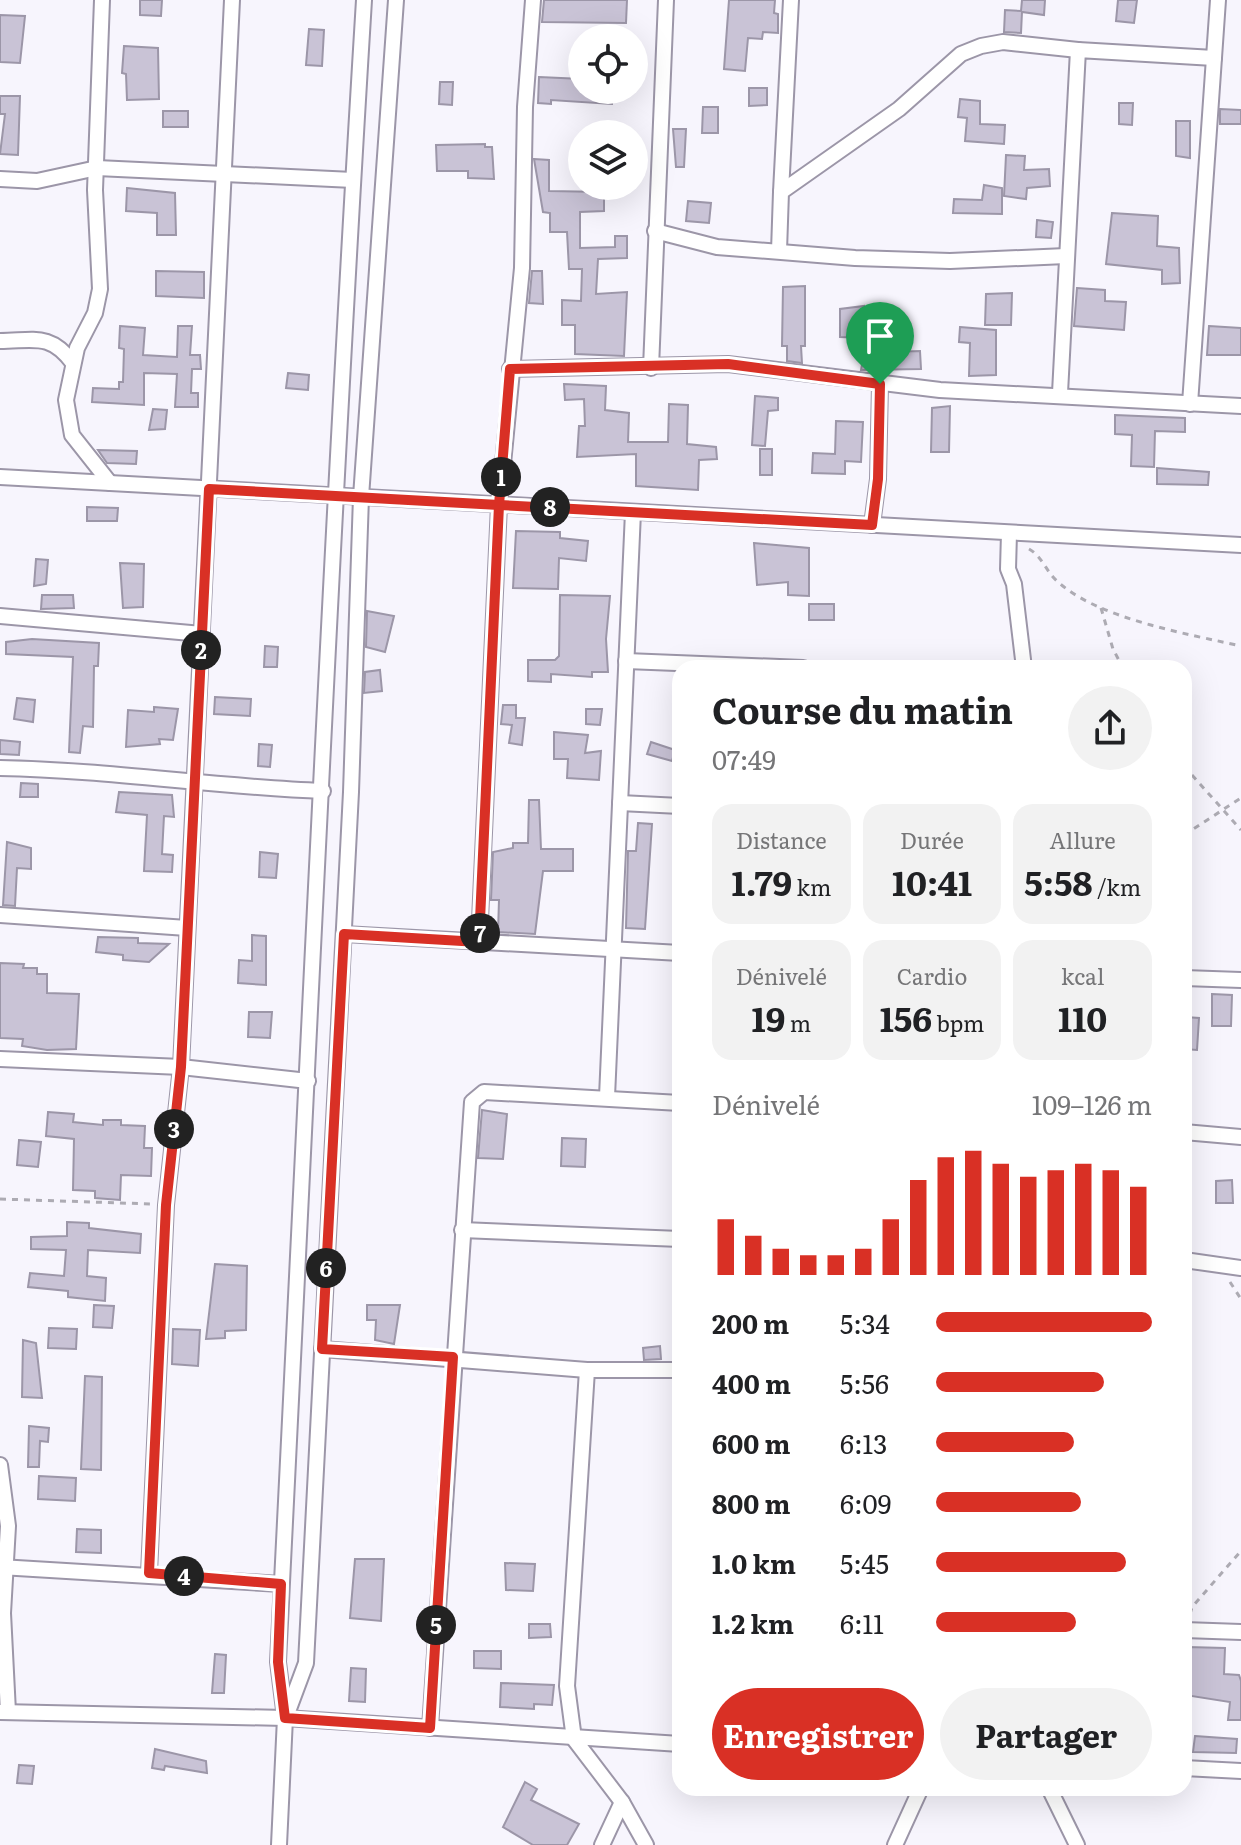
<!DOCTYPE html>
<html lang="fr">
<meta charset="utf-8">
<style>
:root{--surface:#fff;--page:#f2f2f2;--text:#202124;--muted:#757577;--accent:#d93025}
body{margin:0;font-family:Literata,serif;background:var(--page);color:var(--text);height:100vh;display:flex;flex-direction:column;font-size:30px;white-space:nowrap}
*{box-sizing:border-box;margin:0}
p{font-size:26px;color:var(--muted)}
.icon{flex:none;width:44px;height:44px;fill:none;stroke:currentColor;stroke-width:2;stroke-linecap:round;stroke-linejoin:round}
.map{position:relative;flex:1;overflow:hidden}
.panel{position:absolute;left:672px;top:660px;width:520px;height:1136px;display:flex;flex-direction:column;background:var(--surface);border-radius:24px;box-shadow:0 8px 32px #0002}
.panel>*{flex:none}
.tools{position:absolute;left:568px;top:24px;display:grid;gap:16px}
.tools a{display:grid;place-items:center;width:80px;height:80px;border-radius:50%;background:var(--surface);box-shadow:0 8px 32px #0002;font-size:40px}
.pin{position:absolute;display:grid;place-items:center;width:68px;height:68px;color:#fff;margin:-82px -34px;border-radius:50% 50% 50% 0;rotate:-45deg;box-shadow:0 0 8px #0007}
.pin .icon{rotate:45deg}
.km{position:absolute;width:40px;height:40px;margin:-20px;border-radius:50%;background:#222;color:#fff;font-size:22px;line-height:40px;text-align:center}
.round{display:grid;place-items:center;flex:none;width:84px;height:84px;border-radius:42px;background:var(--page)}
.overview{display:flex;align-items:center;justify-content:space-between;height:136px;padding:0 40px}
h1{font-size:36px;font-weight:700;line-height:60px}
.figures{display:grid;grid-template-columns:repeat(3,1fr);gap:12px;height:136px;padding:8px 40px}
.figures div{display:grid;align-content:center;border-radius:20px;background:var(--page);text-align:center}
.figures b{font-size:34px;font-weight:700}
.figures small{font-size:22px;font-weight:400}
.figures p{font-size:22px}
.chart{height:224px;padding:16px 40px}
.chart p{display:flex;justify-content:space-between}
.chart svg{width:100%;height:144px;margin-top:8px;stroke:var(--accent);stroke-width:6}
.button{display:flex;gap:16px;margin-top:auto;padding:16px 40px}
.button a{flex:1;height:92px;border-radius:48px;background:var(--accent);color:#fff;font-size:32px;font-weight:700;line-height:92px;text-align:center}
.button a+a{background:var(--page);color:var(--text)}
ul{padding:0 40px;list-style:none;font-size:26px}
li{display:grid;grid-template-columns:128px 96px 1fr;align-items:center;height:60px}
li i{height:20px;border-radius:10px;background:var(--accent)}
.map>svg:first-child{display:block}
</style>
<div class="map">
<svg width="1241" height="1845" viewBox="0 0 1241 1845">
<rect width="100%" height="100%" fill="#f7f5fd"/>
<g fill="#c9c3d6" stroke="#9c96a8" stroke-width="2">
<path d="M 140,0 L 162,0 L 161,16 L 140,15 Z"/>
<path d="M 544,0 L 627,0 L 626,23 L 542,22 Z"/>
<path d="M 729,0 L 775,0 L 774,13 L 778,14 L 778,33 L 763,32 L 762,39 L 748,38 L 745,71 L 724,69 Z"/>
<path d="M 1022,0 L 1045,0 L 1044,15 L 1022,12 L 1021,33 L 1004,32 L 1005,10 L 1021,11 Z"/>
<path d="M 1118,0 L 1137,0 L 1134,23 L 1116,21 Z"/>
<path d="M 0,15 L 25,16 L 20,63 L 0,62 Z"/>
<path d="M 309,29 L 324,30 L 322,66 L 306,65 Z"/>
<path d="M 124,46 L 158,48 L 159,99 L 127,100 L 126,74 L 122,73 Z"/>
<path d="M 539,77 L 582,79 L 582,90 L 613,90 L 612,104 L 551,100 L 551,104 L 538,103 Z"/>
<path d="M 440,82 L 453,82 L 452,105 L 439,104 Z"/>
<path d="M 749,88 L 767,88 L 767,105 L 749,106 Z"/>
<path d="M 0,96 L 20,96 L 18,155 L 0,154 L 5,114 L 0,114 Z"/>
<path d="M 960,99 L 980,101 L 980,124 L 1005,125 L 1004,144 L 965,141 L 967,118 L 958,117 Z"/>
<path d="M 1119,103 L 1133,103 L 1132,125 L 1119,124 Z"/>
<path d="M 703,107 L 718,107 L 718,133 L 702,133 Z"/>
<path d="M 1220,109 L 1241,110 L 1241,124 L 1220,124 Z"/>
<rect x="163" y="111" width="25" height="16"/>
<path d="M 1176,121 L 1190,121 L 1190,158 L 1176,156 Z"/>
<path d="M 673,129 L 686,129 L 684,167 L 676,167 Z"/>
<path d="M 485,144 L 485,147 L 492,147 L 494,179 L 468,178 L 468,171 L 437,171 L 436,145 Z"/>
<path d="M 1006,155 L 1025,156 L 1024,170 L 1049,169 L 1050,186 L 1027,188 L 1026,199 L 1004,196 Z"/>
<path d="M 534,159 L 549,160 L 549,191 L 604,192 L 604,211 L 580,212 L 580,248 L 615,247 L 615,236 L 627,236 L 627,258 L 598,259 L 596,294 L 627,292 L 624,356 L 575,354 L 575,325 L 562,325 L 562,300 L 581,301 L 582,269 L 569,269 L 567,232 L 550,232 L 550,213 L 543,212 Z"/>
<path d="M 984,185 L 1002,188 L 1002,214 L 953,213 L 954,199 L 982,200 Z"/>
<path d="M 127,188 L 175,193 L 176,235 L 157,235 L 157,213 L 126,211 Z"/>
<path d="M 688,201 L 711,203 L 709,223 L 686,221 Z"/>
<path d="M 1112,213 L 1158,216 L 1157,246 L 1179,248 L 1180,283 L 1162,284 L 1162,270 L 1106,264 Z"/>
<path d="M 1037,220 L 1053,222 L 1051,238 L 1036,237 Z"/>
<path d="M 156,271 L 204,272 L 204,298 L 156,296 Z"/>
<path d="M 532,271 L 542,271 L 543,304 L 529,303 Z"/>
<path d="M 805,286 L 805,346 L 801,346 L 802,363 L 787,361 L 787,346 L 782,346 L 783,287 Z"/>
<path d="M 1077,288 L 1105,290 L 1105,301 L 1126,302 L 1124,330 L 1074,326 Z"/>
<path d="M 1012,293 L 1011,325 L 985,325 L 986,294 Z"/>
<path d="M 864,306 L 863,322 L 894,327 L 889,352 L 920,351 L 921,369 L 861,370 L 867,338 L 840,337 L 840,309 Z"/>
<path d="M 120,326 L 145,328 L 143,355 L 177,357 L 178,326 L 192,326 L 190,355 L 200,355 L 201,369 L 192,369 L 191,393 L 198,393 L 198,407 L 175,407 L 177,374 L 144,373 L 144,405 L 92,402 L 93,388 L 119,389 L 119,382 L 123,382 L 124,349 L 119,348 Z"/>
<path d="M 1209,326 L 1241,328 L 1241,355 L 1207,355 Z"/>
<path d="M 960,327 L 996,330 L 996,375 L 969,376 L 970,343 L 959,342 Z"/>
<path d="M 288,373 L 309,375 L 308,390 L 286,388 Z"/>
<path d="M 564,384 L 606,386 L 605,410 L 629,413 L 628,442 L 668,442 L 669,404 L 688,405 L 687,444 L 716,447 L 717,459 L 699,460 L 698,490 L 636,486 L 636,454 L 577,457 L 579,426 L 585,426 L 584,399 L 565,400 Z"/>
<path d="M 755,396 L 778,398 L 778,410 L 768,411 L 765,446 L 752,445 Z"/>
<path d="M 950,406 L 949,452 L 931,452 L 932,408 Z"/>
<path d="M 153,409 L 167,410 L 165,429 L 149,430 Z"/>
<path d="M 1115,415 L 1185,418 L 1185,432 L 1155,431 L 1154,467 L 1131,466 L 1132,435 L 1115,434 Z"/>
<path d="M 836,421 L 863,422 L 861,462 L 845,461 L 845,474 L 812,473 L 813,453 L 835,454 Z"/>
<rect x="760" y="449" width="12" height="26"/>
<path d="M 98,450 L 137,451 L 136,464 L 107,463 Z"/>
<path d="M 1157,468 L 1209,472 L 1208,485 L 1157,484 Z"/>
<path d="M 87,507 L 118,508 L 117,521 L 87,521 Z"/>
<path d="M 516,531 L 560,532 L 560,538 L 588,541 L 586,561 L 559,558 L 558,589 L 513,588 Z"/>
<path d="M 754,543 L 809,548 L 809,596 L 788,595 L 788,582 L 757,585 Z"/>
<path d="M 36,559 L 48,560 L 46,584 L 34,586 Z"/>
<path d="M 120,563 L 144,564 L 143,607 L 123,608 Z"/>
<path d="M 42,595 L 73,595 L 74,608 L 41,609 Z"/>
<path d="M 560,595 L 610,596 L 606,639 L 608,672 L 592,672 L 592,677 L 551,674 L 551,682 L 528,681 L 528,660 L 555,660 L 559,656 Z"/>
<rect x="809" y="604" width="25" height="16"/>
<path d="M 367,611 L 394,616 L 385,652 L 366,647 Z"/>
<path d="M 32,639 L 99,643 L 98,666 L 94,666 L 93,727 L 83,726 L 80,753 L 69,752 L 73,657 L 6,654 L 6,642 Z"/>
<path d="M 265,646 L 278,647 L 277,667 L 264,667 Z"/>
<path d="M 380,670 L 382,691 L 364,693 L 365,672 Z"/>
<path d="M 215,697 L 251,699 L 250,716 L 214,714 Z"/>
<path d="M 17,698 L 35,700 L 33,722 L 14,719 Z"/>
<path d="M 503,705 L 516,705 L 516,718 L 525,718 L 522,745 L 509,743 L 512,725 L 501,724 Z"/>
<path d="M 154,707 L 178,709 L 173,740 L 159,739 L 160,744 L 126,747 L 128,710 L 154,712 Z"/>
<path d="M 586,709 L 602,709 L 600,725 L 586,724 Z"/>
<path d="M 554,732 L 588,735 L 585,753 L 601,751 L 599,780 L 567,778 L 568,759 L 554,759 Z"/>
<path d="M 0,740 L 20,742 L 19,755 L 0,754 Z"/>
<path d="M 651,742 L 675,750 L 672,761 L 647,754 Z"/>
<path d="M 259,744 L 272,745 L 270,767 L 258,766 Z"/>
<path d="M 21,783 L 38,784 L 38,797 L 20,797 Z"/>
<path d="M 119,792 L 172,795 L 174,817 L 164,816 L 162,854 L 173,855 L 172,872 L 144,871 L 147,815 L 116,812 Z"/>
<path d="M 529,800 L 539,800 L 541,849 L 573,849 L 573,871 L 543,871 L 535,934 L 498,932 L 499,900 L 491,900 L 493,852 L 513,848 L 513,843 L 528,843 Z"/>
<path d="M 638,823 L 652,824 L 645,929 L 626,928 L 628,851 L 636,851 Z"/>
<path d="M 7,842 L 31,848 L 31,869 L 17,868 L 15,906 L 3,905 Z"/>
<path d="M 260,852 L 278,854 L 276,878 L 259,877 Z"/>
<path d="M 252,935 L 266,936 L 266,985 L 238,983 L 239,960 L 252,961 Z"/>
<path d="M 98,937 L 138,938 L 138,943 L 169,944 L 149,962 L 123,960 L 123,955 L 96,952 Z"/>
<path d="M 0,963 L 24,964 L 23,968 L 37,968 L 37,974 L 47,974 L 47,993 L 79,994 L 76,1049 L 47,1050 L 22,1046 L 23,1039 L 0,1038 Z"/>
<path d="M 1212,994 L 1232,995 L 1231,1026 L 1212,1026 Z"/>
<path d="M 249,1012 L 272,1012 L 270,1038 L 248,1037 Z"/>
<path d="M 1185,1017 L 1199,1018 L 1197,1050 L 1184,1049 Z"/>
<path d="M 482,1110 L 507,1114 L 503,1159 L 478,1158 Z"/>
<path d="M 48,1112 L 74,1114 L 73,1122 L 103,1125 L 103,1120 L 121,1120 L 121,1125 L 145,1126 L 144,1148 L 152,1148 L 151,1176 L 121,1175 L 120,1200 L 95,1198 L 95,1191 L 73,1190 L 74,1139 L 46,1136 Z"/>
<path d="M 562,1138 L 586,1139 L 585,1167 L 561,1166 Z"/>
<path d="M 19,1140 L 41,1142 L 38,1167 L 17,1165 Z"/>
<path d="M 1232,1180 L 1233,1203 L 1216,1203 L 1216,1181 Z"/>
<path d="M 67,1222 L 89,1223 L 89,1228 L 141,1234 L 140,1253 L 88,1250 L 87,1276 L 106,1278 L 105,1301 L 68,1297 L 68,1291 L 28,1287 L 30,1273 L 64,1276 L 66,1250 L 31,1249 L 31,1237 L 67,1236 Z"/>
<path d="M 215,1264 L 247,1266 L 246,1330 L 225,1331 L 225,1338 L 206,1339 Z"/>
<path d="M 94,1305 L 114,1306 L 112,1328 L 93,1327 Z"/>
<path d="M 367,1305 L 400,1305 L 394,1344 L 375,1340 L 376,1320 L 367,1320 Z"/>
<path d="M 49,1328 L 77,1329 L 76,1349 L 48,1348 Z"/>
<path d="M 173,1329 L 200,1330 L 198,1366 L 172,1364 Z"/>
<path d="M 23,1340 L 36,1343 L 42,1398 L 22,1397 Z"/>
<path d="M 660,1346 L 661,1359 L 644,1360 L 643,1348 Z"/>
<path d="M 85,1376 L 102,1377 L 101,1470 L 81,1469 Z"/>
<path d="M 29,1426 L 49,1428 L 48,1442 L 40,1441 L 39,1467 L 28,1467 Z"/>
<path d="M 39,1476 L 76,1478 L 75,1501 L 38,1499 Z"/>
<path d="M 77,1529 L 101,1530 L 101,1553 L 76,1552 Z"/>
<path d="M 355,1559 L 384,1559 L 381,1621 L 350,1618 Z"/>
<path d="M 505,1563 L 535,1564 L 533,1591 L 506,1590 Z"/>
<path d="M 529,1624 L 550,1624 L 551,1637 L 529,1638 Z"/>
<path d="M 1187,1647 L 1225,1648 L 1224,1674 L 1239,1675 L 1241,1681 L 1241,1720 L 1228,1720 L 1230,1702 L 1185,1695 Z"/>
<path d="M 474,1651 L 501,1651 L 501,1669 L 474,1668 Z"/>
<path d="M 215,1654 L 226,1655 L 224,1693 L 212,1693 Z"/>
<path d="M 351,1668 L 366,1669 L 365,1702 L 349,1701 Z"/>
<path d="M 501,1683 L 554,1685 L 552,1705 L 534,1704 L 534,1709 L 500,1707 Z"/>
<path d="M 1195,1736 L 1237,1739 L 1236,1753 L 1193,1752 Z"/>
<path d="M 155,1749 L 206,1761 L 207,1773 L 165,1766 L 164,1770 L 152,1768 Z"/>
<path d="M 19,1765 L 34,1766 L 32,1784 L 17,1783 Z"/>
<path d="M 525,1782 L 537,1789 L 531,1800 L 579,1824 L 567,1845 L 533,1845 L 503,1827 Z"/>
</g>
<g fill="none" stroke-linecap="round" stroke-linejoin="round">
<g stroke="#9c96a8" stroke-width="18">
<g id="minor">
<path d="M 102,0 L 95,190 L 100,289 L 95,313 L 77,348 L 66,400 L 72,435 L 110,483"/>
<path d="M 0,179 L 37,181 L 97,168 L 353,180"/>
<path d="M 781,192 L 791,0"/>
<path d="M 655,231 L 717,247 L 855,258 L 950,261 L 1066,256"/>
<path d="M 779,251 L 781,192 L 899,109 L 961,54 L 981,46 L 1003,42 L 1078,50"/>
<path d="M 0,341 C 33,341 50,332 73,363"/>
<path d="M 651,368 L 666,0"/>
<path d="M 510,369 L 728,364 L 940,390 L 1241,406"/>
<path d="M 1060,393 L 1078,50 L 1214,58"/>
<path d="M 1190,404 L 1218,0"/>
<path d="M 0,477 L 1241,545"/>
<path d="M 872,525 L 878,479 L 880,384"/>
<path d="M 1009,533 L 1008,569 L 1014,584 L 1024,668"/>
<path d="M 0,616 L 202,634"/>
<path d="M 626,661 L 803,668"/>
<path d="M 0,768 C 108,770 215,787 323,791"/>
<path d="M 620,803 L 680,806"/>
<path d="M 0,915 L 187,928"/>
<path d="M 344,934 L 680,953"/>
<path d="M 479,942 L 499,505 L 522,268 L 525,107 L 533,0"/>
<path d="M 1184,978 L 1241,980"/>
<path d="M 0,1059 L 181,1067 L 308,1081"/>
<path d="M 607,1097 L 633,512"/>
<path d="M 1184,1132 L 1241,1137"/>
<path d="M 462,1230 L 680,1239"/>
<path d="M 1184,1260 L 1241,1268"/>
<path d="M 322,1349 L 587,1370 L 680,1370"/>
<path d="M 587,1370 L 567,1686 L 574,1739 L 622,1802 L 646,1845"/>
<path d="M 0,1465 L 8,1526 L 3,1613 L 8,1712"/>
<path d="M 0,1567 L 281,1584"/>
<path d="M 149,1573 L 166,1205 L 181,1067 L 232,0"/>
<path d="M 1184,1630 L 1241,1632"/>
<path d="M 0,1712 L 285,1718 L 680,1744"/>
<path d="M 287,1714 L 306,1663 L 351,792 L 361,497 L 396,0"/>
<path d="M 430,1728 L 472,1102 L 484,1092 L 680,1103"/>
<path d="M 1184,1768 L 1241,1771"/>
<path d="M 1049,1788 L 1077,1845"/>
<path d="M 279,1845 L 285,1718 L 278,1662 C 306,1108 330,554 364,0"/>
<path d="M 602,1845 L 622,1802"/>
<path d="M 895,1845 L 921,1788"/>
</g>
</g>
<g stroke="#adabb3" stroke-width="3" stroke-dasharray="6 6" stroke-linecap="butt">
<path d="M 1029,549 C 1043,557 1046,572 1058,582 C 1099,619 1188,634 1241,646"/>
<path d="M 1101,608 L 1113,649 L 1123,668"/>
<path d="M 1184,766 L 1241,830"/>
<path d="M 1184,835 L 1241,798"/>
<path d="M 0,1199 L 152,1204"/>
<path d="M 1230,1282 L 1241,1299"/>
<path d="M 1190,1614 L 1192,1607 L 1241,1551"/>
</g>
<use href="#minor" stroke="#fff" stroke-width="14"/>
</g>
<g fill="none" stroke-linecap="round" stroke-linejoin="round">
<g stroke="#fff" stroke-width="16">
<path id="route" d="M 880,384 L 728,364 L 510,369 L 499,505 L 209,489 L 181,1067 L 166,1205 L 149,1573 L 281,1584 L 278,1662 L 285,1718 L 430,1728 L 453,1357 L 322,1349 L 344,934 L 479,942 L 499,505 L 872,525 L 878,479 L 880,384"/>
</g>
<use href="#route" stroke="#d93025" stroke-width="10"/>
</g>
</svg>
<div class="tools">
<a><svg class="icon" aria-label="locate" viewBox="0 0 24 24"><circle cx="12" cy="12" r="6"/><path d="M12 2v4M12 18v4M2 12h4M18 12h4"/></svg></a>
<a><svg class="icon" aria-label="layers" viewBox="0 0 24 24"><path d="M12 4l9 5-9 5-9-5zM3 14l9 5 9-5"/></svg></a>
</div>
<div class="pin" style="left:880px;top:384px;background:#1e9e55"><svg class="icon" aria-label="arrive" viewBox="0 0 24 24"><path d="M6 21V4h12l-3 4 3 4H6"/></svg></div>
<b class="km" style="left:501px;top:477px">1</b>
<b class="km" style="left:201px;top:650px">2</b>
<b class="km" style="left:174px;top:1129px">3</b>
<b class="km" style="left:184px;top:1576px">4</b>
<b class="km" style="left:436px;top:1625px">5</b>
<b class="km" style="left:326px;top:1268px">6</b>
<b class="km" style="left:480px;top:933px">7</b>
<b class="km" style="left:550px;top:507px">8</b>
<section class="panel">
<div class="overview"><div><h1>Course du matin</h1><p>07:49</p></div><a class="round"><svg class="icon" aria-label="share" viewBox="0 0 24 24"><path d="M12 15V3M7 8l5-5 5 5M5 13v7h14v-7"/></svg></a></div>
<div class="figures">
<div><p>Distance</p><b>1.79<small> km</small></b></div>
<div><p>Durée</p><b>10:41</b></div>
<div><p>Allure</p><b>5:58<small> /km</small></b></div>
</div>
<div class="figures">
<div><p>Dénivelé</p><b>19<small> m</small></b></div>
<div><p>Cardio</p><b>156<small> bpm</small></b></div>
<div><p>kcal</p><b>110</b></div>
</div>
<div class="chart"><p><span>Dénivelé</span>109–126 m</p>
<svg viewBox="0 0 160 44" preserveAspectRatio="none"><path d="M5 44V27M15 44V32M25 44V36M35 44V38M45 44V38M55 44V36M65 44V27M75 44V15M85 44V8M95 44V6M105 44V10M115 44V14M125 44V12M135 44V10M145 44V12M155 44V17"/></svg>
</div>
<ul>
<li><b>200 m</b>5:34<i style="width:100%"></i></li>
<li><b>400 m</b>5:56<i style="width:78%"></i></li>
<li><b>600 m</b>6:13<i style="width:64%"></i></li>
<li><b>800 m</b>6:09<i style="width:67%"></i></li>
<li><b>1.0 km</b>5:45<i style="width:88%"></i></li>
<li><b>1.2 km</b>6:11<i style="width:65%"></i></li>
</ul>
<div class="button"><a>Enregistrer</a><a>Partager</a></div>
</section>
</div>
